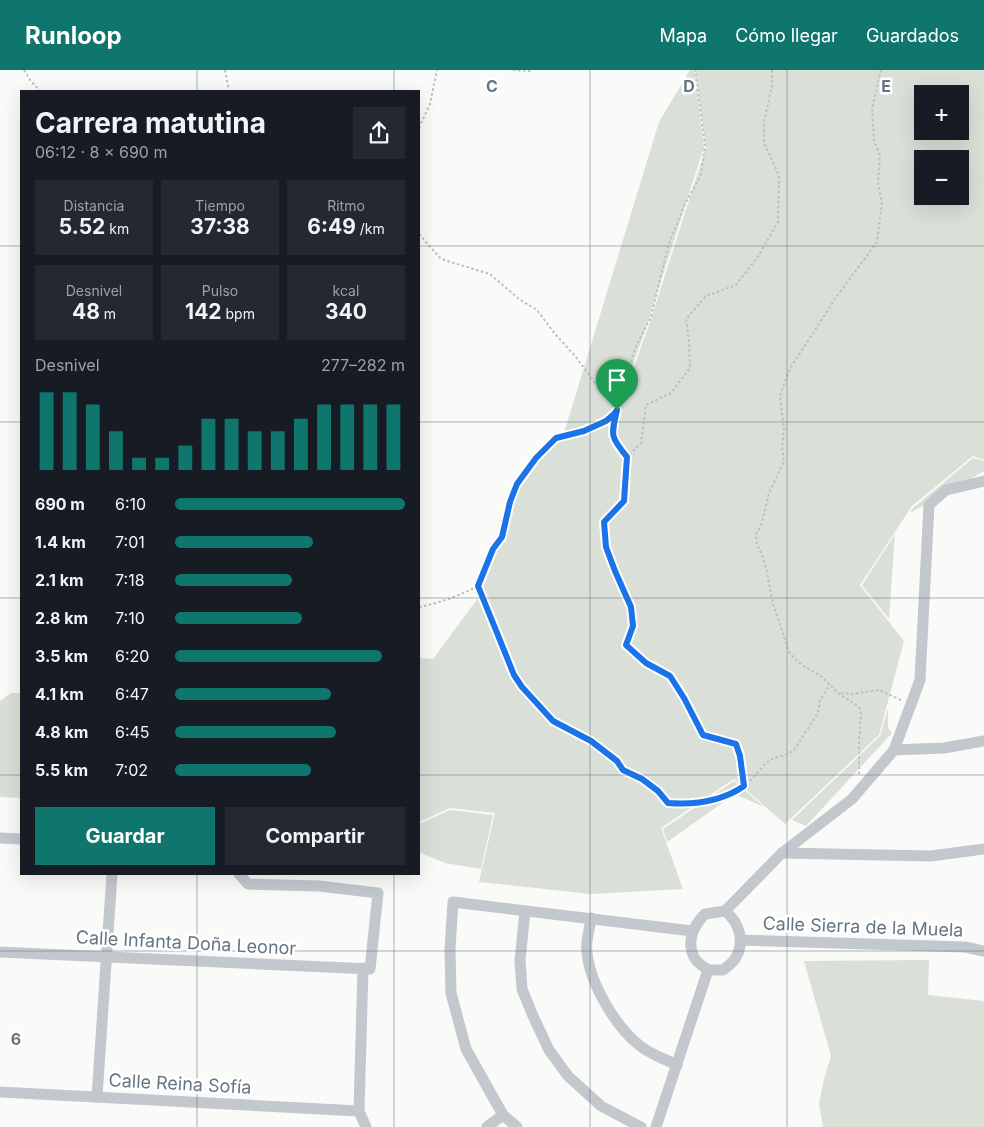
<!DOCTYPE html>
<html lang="es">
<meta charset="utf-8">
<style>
:root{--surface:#171b24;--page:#242831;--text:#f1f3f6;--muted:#9ea1a6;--accent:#0f766e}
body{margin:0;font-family:Inter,sans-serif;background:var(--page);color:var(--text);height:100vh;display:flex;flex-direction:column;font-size:19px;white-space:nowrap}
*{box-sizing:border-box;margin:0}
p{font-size:16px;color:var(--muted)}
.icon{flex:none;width:28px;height:28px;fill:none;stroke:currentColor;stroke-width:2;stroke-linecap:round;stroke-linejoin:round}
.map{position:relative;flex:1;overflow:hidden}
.details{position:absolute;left:20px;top:20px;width:400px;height:785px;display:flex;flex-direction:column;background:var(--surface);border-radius:0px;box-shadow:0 5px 20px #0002}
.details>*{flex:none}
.buttons{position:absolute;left:914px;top:15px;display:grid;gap:10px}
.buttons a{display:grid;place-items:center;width:55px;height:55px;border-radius:0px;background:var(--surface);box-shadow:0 5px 20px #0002;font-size:25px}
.pin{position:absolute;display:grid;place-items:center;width:42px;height:42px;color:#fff;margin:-51px -21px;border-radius:50% 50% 50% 0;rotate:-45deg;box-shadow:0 0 5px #0007}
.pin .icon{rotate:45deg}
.round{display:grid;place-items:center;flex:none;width:52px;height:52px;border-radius:0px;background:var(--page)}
.head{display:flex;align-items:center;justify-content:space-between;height:85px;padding:0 15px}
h1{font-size:28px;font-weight:700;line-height:38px}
.stats{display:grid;grid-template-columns:repeat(3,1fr);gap:8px;height:85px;padding:5px 15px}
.stats div{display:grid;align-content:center;border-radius:0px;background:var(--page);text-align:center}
.stats b{font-size:21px;font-weight:700}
.stats small{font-size:14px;font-weight:400}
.stats p{font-size:14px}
.chart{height:140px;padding:10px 15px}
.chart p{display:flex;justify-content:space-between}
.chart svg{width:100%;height:90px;margin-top:5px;stroke:var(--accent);stroke-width:6}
.button{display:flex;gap:10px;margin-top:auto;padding:10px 15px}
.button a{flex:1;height:58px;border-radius:0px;background:var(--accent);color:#fff;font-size:20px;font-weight:700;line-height:58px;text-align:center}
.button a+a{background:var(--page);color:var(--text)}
ul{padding:0 15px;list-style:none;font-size:16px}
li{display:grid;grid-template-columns:80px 60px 1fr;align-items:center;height:38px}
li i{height:12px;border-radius:6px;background:var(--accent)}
header{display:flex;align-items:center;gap:30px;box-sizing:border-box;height:70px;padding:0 25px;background:var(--accent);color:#fff}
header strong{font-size:24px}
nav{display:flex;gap:28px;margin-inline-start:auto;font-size:18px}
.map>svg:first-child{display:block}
</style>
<header>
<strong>Runloop</strong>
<nav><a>Mapa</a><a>Cómo llegar</a><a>Guardados</a></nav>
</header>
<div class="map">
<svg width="984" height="1057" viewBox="0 0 984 1057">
<rect width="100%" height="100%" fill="#fafaf8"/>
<g fill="#dadfd7" fill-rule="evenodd">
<path d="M 690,0 L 694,0 L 704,77 L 647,255 L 616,342 L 564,363 L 659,52 Z"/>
<path d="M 695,0 L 984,0 L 984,390 L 973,386 L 912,436 L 860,515 L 904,571 L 879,665 L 785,754 L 734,709 L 661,758 L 683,819 L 591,824 L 479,812 L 495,743 L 450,738 L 419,752 L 419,588 L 433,589 L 478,528 L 516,418 L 547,371 L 617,343 L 649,255 L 706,77 ZM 922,24 L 960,24 L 960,61 L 922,61 ZM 922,89 L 960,89 L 960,126 L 922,126 Z"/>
<path d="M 973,388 L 984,391 L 984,401 L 910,443 L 913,438 Z"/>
<path d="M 895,464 L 889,549 L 862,515 Z"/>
<path d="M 11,623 L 21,623 L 21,728 L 0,727 L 0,631 Z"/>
<path d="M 888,638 L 888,658 L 892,663 L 806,756 L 792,750 L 880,666 Z"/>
<path d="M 734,711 L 764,737 L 735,724 L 667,772 L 663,759 Z"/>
<path d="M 450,740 L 493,745 L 481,799 L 445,793 L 419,782 L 419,754 Z"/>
<path d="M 929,890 L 928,925 L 984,931 L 984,1057 L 823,1057 L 819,1034 L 824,1009 L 831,986 L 804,891 Z"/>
</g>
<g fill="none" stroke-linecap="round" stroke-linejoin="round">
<g stroke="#bbbfc2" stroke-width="2" stroke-dasharray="2.5 2.5" stroke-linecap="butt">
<path d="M 24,0 L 30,10 L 40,21"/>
<path d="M 225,0 L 229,21"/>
<path d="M 513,0 L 530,1 L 532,0"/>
<path d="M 419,58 L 430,34 L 437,0"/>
<path d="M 419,164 L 441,189 L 490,204 L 519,229 L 537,240 L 555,264 L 576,287 L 595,313 L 606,325 L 617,340"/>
<path d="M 616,344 C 610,368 612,368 627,387"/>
<path d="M 478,516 L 493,479 L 502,467 L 510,432 L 517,414 L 536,388 L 556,368 L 584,361 L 605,351 L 614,344 L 622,333 L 626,323 L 630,295 L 636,276 L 651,247 L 668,176 L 685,134 L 701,105 L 705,75 L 695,0"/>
<path d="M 419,537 C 440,533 458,526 478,516 L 514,605 L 522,617 L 553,651 L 591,671 L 617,691 L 623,700 L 642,709 L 658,721 L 668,733 L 689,734 L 709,731 L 735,722 L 749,712 L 766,693 L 774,688 L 788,684 L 794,680 L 818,643 L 820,630 L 830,615"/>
<path d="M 841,623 L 852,624 L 879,620 L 901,630"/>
<path d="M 859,704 L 859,671 L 861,644 L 859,637 L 838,623 L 821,606 L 802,595 L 790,584 L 773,534 L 766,498 L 762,484 L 757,475 L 756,464 L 761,456 L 769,423 L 784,391 L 782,377 L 784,359 L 780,327 L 784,314 L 791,297 L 837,226 L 877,172 L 882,132 L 878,114 L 880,85 L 874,71 L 872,38 L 881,0"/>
<path d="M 744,716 L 740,686 L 736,674 L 703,665 L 684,628 L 670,606 L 646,593 L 626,575 L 633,556 L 631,537 L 615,501 L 606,477 L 604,452 L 624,431 L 627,387 L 641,373 L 646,335 L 671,323 L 690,298 L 689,271 L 686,249 L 706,226 L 736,215 L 757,188 L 778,152 L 779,105 L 764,73 L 764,53 L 772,15 L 772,0"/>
</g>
<g stroke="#c3c8cc" stroke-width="11">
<path d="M 894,680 L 944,678 L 984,671"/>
<path d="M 0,768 L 21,769"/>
<path d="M 782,783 L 931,786 L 984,779"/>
<path d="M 525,841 L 520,890 L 522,919 L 533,946 L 549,980 L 568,1006 L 601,1036 L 641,1057"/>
<path d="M 725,841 L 782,783 L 852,729 L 894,680 L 920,610 L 929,435 L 946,420 L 984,411"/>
<path d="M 725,841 C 739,852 746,872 735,889 C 732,893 727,897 723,900 L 708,900 C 704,897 696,892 694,887 C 686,871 694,855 705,844 Z"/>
<path d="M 591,848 C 590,859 585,872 587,883 C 590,913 615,956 639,975 C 649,984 665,989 677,995"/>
<path d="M 740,870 L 965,877 L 984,881"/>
<path d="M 0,882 L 370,899 L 378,823 L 319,816 L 248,814 L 239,804"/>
<path d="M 363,898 L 359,1041 L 366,1057"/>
<path d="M 0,1022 L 359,1041"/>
<path d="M 97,1027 L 112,804"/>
<path d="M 487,1057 L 503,1045"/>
<path d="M 517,1057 L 503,1045 L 466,979 L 451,923 L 450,879 L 453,832 L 692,861"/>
<path d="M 656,1057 L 708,900"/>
</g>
</g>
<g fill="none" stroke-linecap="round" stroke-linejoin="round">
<g stroke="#fff" stroke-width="10">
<path id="route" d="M 617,340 C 611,366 610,366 627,387 L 624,431 L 604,452 L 606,477 L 615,501 L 631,537 L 633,556 L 626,575 L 646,593 L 670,606 L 684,628 L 703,665 L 736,674 L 740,686 L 744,716 C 721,732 695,735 668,733 L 658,721 L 642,709 L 623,700 L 617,691 L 591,671 L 553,651 L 522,617 L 514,605 L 478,516 L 493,479 L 502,467 L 510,432 L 517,414 L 536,388 L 556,368 L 584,361 L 606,351 L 614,344 Z"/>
</g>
<use href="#route" stroke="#1a73e8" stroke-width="6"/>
</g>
<path fill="none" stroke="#657683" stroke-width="1" stroke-opacity="0.55" d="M 197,0 L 197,21M 394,0 L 394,21M 590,0 L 590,1057M 787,0 L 787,1057M 0,176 L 21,176M 419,176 L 984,176M 0,352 L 21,352M 419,352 L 984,352M 0,528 L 21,528M 419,528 L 984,528M 0,705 L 21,705M 419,705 L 984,705M 197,804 L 197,1057M 394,804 L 394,1057M 0,881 L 984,881"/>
<g text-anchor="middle" stroke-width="5" stroke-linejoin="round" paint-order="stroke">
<g font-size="18" fill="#657683" stroke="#fff">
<text transform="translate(863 857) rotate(2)" y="6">Calle Sierra de la Muela</text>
<text transform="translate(186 873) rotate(3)" y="6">Calle Infanta Doña Leonor</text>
<text transform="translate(180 1014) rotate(3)" y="6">Calle Reina Sofía</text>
</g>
</g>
<g font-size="16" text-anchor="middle" font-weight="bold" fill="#657683" stroke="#fff" stroke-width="5" stroke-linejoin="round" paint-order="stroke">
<text x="492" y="22">C</text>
<text x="689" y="22">D</text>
<text x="886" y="22">E</text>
<text x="16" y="975">6</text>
</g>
</svg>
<div class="buttons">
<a>+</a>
<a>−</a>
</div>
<div class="pin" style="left:617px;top:340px;background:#1e9e55"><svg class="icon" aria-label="arrive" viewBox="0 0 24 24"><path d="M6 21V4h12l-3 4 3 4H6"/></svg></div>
<section class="details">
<div class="head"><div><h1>Carrera matutina</h1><p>06:12 · 8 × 690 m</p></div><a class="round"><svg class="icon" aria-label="share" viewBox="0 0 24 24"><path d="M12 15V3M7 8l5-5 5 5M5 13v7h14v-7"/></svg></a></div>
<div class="stats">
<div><p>Distancia</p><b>5.52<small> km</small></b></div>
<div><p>Tiempo</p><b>37:38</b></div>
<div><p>Ritmo</p><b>6:49<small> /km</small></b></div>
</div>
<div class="stats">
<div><p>Desnivel</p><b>48<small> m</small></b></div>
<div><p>Pulso</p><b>142<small> bpm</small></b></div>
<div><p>kcal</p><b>340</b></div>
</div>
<div class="chart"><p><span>Desnivel</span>277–282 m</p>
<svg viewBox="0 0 160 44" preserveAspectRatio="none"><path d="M5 44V6M15 44V6M25 44V12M35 44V25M45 44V38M55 44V38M65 44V32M75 44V19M85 44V19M95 44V25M105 44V25M115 44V19M125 44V12M135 44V12M145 44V12M155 44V12"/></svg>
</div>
<ul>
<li><b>690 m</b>6:10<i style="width:100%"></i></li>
<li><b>1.4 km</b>7:01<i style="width:60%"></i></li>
<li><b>2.1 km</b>7:18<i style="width:51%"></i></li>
<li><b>2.8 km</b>7:10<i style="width:55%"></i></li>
<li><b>3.5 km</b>6:20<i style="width:90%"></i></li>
<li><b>4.1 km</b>6:47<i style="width:68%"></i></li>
<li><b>4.8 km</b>6:45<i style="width:70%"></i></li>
<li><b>5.5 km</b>7:02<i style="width:59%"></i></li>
</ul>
<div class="button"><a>Guardar</a><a>Compartir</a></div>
</section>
</div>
